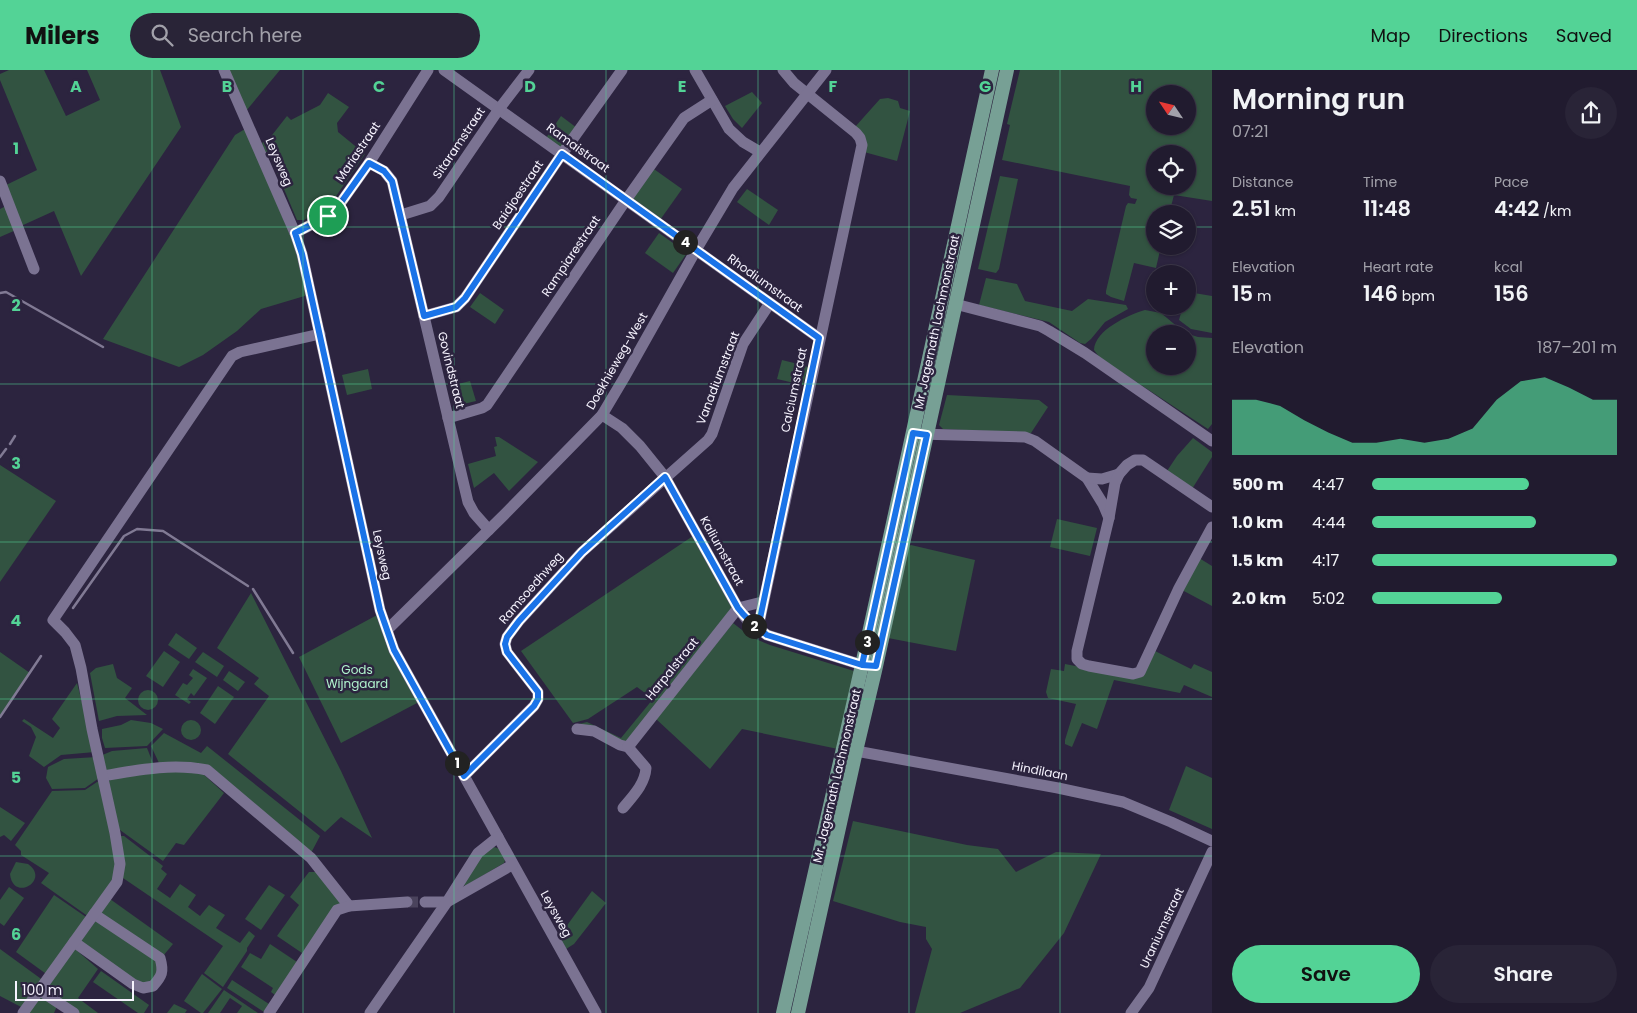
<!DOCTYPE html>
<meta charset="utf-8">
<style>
:root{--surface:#211b2f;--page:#292437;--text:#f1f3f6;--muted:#a2a1aa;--line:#3e394b;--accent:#53d396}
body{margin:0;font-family:Poppins,sans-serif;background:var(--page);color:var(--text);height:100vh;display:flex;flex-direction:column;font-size:19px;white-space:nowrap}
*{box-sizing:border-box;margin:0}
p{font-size:16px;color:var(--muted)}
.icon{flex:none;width:28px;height:28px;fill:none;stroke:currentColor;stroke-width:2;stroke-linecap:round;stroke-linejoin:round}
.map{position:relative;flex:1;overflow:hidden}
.side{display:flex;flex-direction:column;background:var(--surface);width:425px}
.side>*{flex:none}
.needle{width:32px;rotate:305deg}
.tools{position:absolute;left:1146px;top:15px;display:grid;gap:10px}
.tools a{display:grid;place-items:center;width:50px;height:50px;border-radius:50%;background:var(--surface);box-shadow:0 1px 4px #0004,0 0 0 1px var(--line);font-size:25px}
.scale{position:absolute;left:15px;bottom:12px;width:119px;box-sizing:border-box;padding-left:5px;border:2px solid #f6f3fe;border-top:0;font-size:14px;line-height:18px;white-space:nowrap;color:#f6f3fe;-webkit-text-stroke:4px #2c243f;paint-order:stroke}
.pin{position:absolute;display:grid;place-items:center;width:42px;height:42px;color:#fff;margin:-21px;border:2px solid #fff;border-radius:50%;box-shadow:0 1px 5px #0007}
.km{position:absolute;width:25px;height:25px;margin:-12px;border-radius:50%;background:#222;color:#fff;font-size:14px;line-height:25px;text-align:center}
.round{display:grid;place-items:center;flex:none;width:52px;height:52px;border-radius:26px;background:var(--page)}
.overview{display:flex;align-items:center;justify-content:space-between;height:85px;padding:0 20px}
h1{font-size:28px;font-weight:600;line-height:38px}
.stats{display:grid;grid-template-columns:repeat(3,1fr);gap:8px;height:85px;padding:5px 20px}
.stats div{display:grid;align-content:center}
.stats b{font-size:21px;font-weight:600}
.stats small{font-size:14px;font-weight:400}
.stats p{font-size:14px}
.chart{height:140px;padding:10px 20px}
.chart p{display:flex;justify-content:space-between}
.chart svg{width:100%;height:90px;margin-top:5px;fill:var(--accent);opacity:.7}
.cta{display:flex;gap:10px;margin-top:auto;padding:10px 20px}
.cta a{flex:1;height:58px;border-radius:30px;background:var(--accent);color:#111;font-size:20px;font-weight:600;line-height:58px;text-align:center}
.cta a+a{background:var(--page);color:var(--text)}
ul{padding:0 20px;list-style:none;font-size:16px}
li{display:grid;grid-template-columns:80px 60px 1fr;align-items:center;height:38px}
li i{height:12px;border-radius:6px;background:var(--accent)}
header{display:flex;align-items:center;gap:30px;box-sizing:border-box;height:70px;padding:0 25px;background:var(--accent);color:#111}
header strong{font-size:24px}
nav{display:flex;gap:28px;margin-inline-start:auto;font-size:18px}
.search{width:350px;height:45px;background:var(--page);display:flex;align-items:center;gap:12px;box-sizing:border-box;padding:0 18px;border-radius:28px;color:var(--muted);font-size:19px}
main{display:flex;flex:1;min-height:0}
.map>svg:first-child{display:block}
</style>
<header>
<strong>Milers</strong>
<div class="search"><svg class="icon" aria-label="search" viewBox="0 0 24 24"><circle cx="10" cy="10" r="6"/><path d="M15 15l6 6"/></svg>Search here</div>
<nav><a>Map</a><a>Directions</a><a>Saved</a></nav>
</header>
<main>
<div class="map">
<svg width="1212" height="943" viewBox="0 0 1212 943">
<rect width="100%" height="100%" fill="#2c243f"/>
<g fill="#325341" fill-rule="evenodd">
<path d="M 9,0 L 44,0 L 66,46 L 100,30 L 87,0 L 160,0 L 181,57 L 81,206 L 54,141 L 21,156 L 4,116 L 37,100 L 0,10 L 0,4 Z"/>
<path d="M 229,0 L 280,0 L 246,41 Z"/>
<path d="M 1020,0 L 1212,0 L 1212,131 L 1174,125 L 1169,144 L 1155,144 L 1155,176 L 1161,176 L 1156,198 L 1134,193 L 1124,231 L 1111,227 L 1106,224 L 1106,221 L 1126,136 L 1128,133 L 1135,134 L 1137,129 L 1131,128 L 1129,125 L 1130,116 L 1002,90 L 1010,55 L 1007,54 ZM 1155,24 L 1188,24 L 1188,56 L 1155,56 ZM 1155,84 L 1188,84 L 1188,116 L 1155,116 Z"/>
<path d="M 752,22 L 762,33 L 742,58 L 733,49 L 725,36 Z"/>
<path d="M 328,23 L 349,37 L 337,53 L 338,62 L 365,84 L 330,135 L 304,150 L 297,150 L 268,81 L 265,83 L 262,74 L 263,72 L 269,69 L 287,46 L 291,50 L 320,35 Z"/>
<path d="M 888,28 L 898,31 L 900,38 L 910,41 L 897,91 L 864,82 L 855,57 L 880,29 Z"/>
<path d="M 561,46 L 577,58 L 563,79 L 546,68 Z"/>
<path d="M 245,59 L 297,181 L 308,225 L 261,239 L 237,261 L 203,285 L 179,297 L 103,269 L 235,65 Z"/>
<path d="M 651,97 L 682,119 L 660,150 L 633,131 L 632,125 Z"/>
<path d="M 1000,106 L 1018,109 L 999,199 L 996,203 L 978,199 Z"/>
<path d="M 747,119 L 778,140 L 769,155 L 737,132 Z"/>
<path d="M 6,136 L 16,160 L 0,167 L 0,139 Z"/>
<path d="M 659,163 L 687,183 L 673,203 L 645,183 Z"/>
<path d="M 986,208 L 1017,214 L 1025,231 L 1072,241 L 1088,229 L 1126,235 L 1128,239 L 1105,252 L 1091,269 L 1085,274 L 1080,273 L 1049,252 L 979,235 Z"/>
<path d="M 1188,222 L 1212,226 L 1212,263 L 1191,259 L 1179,250 L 1183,236 L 1188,236 Z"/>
<path d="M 480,223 L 504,240 L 495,254 L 470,237 Z"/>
<path d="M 1145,240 L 1161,243 L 1185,263 L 1198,267 L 1212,268 L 1212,354 L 1208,359 L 1100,288 L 1094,280 C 1095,260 1128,245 1145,240 ZM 1155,264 L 1188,264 L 1188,296 L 1155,296 Z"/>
<path d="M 782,290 L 806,296 L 808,298 L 803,315 L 777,309 Z"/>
<path d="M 368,299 L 372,319 L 347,325 L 342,305 Z"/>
<path d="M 470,311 L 476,331 L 455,336 L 450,316 Z"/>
<path d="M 947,325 L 1039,330 L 1048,337 L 1031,363 L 943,359 L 939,355 Z"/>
<path d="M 495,367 L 499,367 L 538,392 L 509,421 L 494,403 L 474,418 L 468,394 L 496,386 L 494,377 L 497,376 Z"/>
<path d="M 1193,368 L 1212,382 L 1212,387 L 1192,419 L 1167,401 L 1177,386 Z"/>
<path d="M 0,395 L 56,431 L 0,512 Z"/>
<path d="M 1057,449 L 1097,458 L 1090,486 L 1050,477 Z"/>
<path d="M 693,466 L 734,538 L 625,673 L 571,656 L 587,652 L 621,668 L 653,629 L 637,617 L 588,649 L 573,653 L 521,581 Z"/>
<path d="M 911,475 L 975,490 L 956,581 L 888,568 L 909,476 Z"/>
<path d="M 1199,488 L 1212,496 L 1212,536 L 1182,520 Z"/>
<path d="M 251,523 L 341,701 L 372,768 L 341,747 L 325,762 L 228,684 L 269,626 L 254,614 L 259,608 L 217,578 Z"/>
<path d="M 379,544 L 419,632 L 341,673 L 299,587 Z"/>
<path d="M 733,553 L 751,567 L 770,575 L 854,601 L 838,679 L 742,659 L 710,699 L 656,649 Z"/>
<path d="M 176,563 L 197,578 L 189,589 L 168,575 Z"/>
<path d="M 164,581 L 180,592 L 163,617 L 146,606 Z"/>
<path d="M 1155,581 L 1191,599 L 1194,594 L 1212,602 L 1212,627 L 1184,615 L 1180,623 L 1114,610 L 1097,659 L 1082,653 L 1072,677 L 1065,674 L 1065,670 L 1076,634 L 1048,628 L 1046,622 L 1051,599 L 1064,601 L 1065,594 L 1131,607 Z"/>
<path d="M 0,582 L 30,603 L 0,647 Z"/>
<path d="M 203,582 L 224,596 L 217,607 L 195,592 Z"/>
<path d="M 113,594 L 117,608 L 132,618 L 125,628 L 147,645 L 117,646 L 99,651 L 90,603 L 96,598 Z"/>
<path d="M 193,599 L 207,608 L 194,626 L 191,623 L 187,629 L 191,632 L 189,634 L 175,625 L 183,613 L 187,615 L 193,608 L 189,605 Z"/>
<path d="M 229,601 L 245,612 L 238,621 L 223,610 Z"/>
<path d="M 77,613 L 95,682 L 61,685 L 44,697 L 29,686 L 36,667 L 31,657 L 22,651 L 24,649 L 53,668 L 60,658 L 52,649 Z"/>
<path d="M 218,616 L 234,627 L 215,654 L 200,643 Z"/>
<circle cx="148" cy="630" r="10"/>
<path d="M 131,650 L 151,653 L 163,659 L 147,676 L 105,678 L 102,668 L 102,659 L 121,655 Z"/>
<circle cx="191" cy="660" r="10"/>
<path d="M 164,663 L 201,683 L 207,676 L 320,766 L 311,783 L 211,697 L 159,693 L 151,676 Z"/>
<path d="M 147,678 L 155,698 L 104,704 L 100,686 L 112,681 Z"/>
<path d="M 97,687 L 102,706 L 85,718 L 52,719 L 46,708 L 48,697 L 64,689 Z"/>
<path d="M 1186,696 L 1212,708 L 1212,759 L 1169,740 Z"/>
<path d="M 172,699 L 202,703 L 224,723 L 184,775 L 176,773 L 163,791 L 120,760 L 117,761 L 107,713 L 113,707 Z"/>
<path d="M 103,708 L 119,795 L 115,811 L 89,847 L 41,813 L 49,803 L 21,785 L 21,781 L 15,775 L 52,721 L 85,720 Z"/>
<path d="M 0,737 L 25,753 L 11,771 L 4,765 L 0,767 Z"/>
<path d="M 853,751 L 967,775 L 998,779 L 1016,802 L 1056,782 L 1101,784 L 1064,863 L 1020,918 L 960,943 L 915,943 L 932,879 L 926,869 L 926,857 L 900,852 L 833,831 Z"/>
<path d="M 120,766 L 124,766 L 163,796 L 161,799 L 167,804 L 157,819 L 170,828 L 180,814 L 196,825 L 188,837 L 200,846 L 209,835 L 225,845 L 216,858 L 240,873 L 249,861 L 255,866 L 247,878 L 247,881 L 223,917 L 204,903 L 223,876 L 123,808 Z"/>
<path d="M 494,777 L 500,779 L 505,790 L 504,793 L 465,816 L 463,813 L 484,782 Z"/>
<path d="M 16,792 L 28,794 C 51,810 13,833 10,804 Z"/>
<path d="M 309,802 L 319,802 L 344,834 L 302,883 L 277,866 L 299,835 L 290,827 Z"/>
<path d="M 269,815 L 285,825 L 261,860 L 245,849 Z"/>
<path d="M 9,817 L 24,828 L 4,856 L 0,853 L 0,830 Z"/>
<path d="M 592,821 L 606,833 L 574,874 L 566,879 L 557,863 L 563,861 Z"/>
<path d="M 54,825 L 89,849 L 49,906 L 16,882 Z"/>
<path d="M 110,829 L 173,874 L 163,886 L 99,845 Z"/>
<path d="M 97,849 L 159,893 L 160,900 L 148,915 L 137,911 L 81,871 Z"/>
<path d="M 270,874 L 297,892 L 275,925 L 271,922 L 273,918 L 241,897 L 250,883 L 261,889 Z"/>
<path d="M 74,878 L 98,899 L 78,928 L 98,943 L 77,943 L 43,921 Z"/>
<path d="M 0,879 L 44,911 L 23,938 L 0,926 Z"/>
<path d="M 101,901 L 149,935 L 144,943 L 138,943 L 93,912 Z"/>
<path d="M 202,904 L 222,919 L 203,943 L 201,943 L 184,931 Z"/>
<path d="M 232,910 L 269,934 L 264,942 L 227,918 Z"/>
<path d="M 224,920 L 258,943 L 237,943 L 242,936 L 230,928 L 220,943 L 208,943 Z"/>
<path d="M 40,924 L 57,936 L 54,943 L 26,943 Z"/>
<path d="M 174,934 L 187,940 L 185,943 L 167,943 Z"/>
</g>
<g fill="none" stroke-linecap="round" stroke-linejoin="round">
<g stroke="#817a94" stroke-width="2.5">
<path d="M 0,223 L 6,222 L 103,277"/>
<path d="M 10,374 L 15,366"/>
<path d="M 0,387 L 6,379"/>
<path d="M 253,519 L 293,583"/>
<path d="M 73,538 L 124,466 L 137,459 L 163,461 L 248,516"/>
<path d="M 0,647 L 41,586"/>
</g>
<path stroke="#4a435c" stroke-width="11" stroke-dasharray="11 5.5" stroke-linecap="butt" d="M 407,832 L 425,832"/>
<g stroke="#7b7392" stroke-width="11">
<path d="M 224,0 L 295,163 L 302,184 L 380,540 L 394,580 L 596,943"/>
<path d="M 444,0 L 819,268"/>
<path d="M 695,0 L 729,59 L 743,72 L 760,82"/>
<path d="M 369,93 L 384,101 L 392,111 L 468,432 L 474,443 L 489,460"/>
<path d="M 0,111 L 34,199"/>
<path d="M 401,145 L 430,136 L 439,127 L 499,39 L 529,0"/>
<path d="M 295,163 L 328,146 L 337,138 L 369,93 L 428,0"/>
<path d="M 955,234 L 1040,256 L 1049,261 L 1085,283 L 1212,371"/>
<path d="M 424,246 L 456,237 L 465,228 L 562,84 L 622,0"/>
<path d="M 602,345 L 622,358 L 640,376 L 665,407 L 738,538 L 747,550 L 767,565 L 862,595 L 870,596"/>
<path d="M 448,348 L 482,338 L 487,335 L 626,130 L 684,48 L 712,30"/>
<path d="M 919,364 L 1025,367 L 1035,371 L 1087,408 L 1103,434 L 1109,448"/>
<path d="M 1087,408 L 1102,409 L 1119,404"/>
<path d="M 1212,437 L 1143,390 L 1135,390 L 1127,395 L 1119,404 L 1115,413 L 1109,448 L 1077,581 L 1077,589 L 1082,594 L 1089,596 L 1133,604 L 1140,602 L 1179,518 L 1212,457"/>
<path d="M 758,558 L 862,75 L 860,68 L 856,63 L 794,13 L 783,0"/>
<path d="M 387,560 L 504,445 L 602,345 L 624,308 L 696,180 L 733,118 L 826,0"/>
<path d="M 577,659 L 594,661 L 620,675 L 628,677 L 646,698 C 645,714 633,726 623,738"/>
<path d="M 628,677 L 738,538 L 762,532"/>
<path d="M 856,681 L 1058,718 L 1123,732 L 1171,752 L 1212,771"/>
<path d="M 103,706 C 138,700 172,693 207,700 L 311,788 L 349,836"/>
<path d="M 464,706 L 534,636 L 538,629 L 538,622 L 507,582 L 505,574 L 507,567 L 519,551 L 582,482 L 708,370 L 712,364 L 743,274 L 770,233"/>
<path d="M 425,832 L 447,832 L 478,783 L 498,767"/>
<path d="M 74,872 L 133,914 L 143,918 L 153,916 C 162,906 164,902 160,888 L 94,844"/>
<path d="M 39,920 L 74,943"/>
<path d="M 23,943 L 117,812 L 120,794 L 115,763 L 92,659 L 81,598 L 75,575 L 65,562 L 53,550 L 232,286 L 240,282 L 320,264"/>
<path d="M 269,943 L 337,840 L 349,836 L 407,832"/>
<path d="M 370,943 L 447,832 L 512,795"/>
<path d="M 1131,943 L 1149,918 L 1212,782"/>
</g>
<g stroke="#77a095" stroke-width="14">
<path d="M 783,943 L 862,595 L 992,0"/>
<path d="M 798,943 L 856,681 L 875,601 L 1007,0"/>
</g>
</g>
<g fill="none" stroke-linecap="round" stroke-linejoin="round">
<g stroke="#fff" stroke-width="10">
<path id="route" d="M 328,146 L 295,163 L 302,184 L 380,540 L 394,580 L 464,706 L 534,636 L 538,629 L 538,622 L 507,582 L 505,574 L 507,567 L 519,551 L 582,482 L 665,407 L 738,538 C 747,550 756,557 767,565 L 862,595 L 876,596 L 927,365 L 913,363 L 862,595 L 767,565 L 758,558 L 819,268 L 562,84 L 465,228 L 456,237 L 424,246 L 392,111 L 384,101 L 369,93 L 337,138 L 328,146"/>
</g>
<use href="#route" stroke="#1a73e8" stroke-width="6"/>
</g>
<path fill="none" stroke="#53d396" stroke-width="1" stroke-opacity="0.55" d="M 152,0 L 152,943M 303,0 L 303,943M 454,0 L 454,943M 606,0 L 606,943M 758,0 L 758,943M 909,0 L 909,943M 1060,0 L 1060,943M 0,157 L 1155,157M 1188,157 L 1212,157M 0,314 L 1212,314M 0,472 L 1212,472M 0,629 L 1212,629M 0,786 L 1212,786"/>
<g text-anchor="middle" stroke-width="5" stroke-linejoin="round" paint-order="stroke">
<g font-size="12" fill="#f6f3fe" stroke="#2c243f">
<text transform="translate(459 73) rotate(-56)" y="4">Sitaramstraat</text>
<text transform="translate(578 78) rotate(36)" y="4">Ramaistraat</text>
<text transform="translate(358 82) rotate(-56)" y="4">Mariastraat</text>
<text transform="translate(279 92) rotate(67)" y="4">Leysweg</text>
<text transform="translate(518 125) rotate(-56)" y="4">Baidjoestraat</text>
<text transform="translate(571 186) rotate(-56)" y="4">Rampiarestraat</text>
<text transform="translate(765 213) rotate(36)" y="4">Rhodiumstraat</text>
<text transform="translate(937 252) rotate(-78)" y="4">Mr. Jagernath Lachmonstraat</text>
<text transform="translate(617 291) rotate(-60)" y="4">Doekhieweg-West</text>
<text transform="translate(451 300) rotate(76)" y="4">Govindstraat</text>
<text transform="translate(718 308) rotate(-69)" y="4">Vanadiumstraat</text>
<text transform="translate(794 320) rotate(-78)" y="4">Calciumstraat</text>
<text transform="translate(722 481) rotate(61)" y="4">Kaliumstraat</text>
<text transform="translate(382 485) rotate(78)" y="4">Leysweg</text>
<text transform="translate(531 518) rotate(-49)" y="4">Ramsoedhweg</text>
<text transform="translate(672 599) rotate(-51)" y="4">Harpalstraat</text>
<text transform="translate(1040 701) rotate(11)" y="4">Hindilaan</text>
<text transform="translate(837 706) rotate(-77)" y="4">Mr. Jagernath Lachmonstraat</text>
<text transform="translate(556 844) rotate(61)" y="4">Leysweg</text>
<text transform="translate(1162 858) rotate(-65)" y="4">Uraniumstraat</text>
</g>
<g font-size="12" fill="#b1f4ce" stroke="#2c243f">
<text x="357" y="604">Gods<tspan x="357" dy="14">Wijngaard</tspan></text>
</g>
</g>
<g font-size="16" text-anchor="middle" font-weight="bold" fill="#53d396" stroke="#2c243f" stroke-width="5" stroke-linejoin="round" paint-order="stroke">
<text x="76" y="22">A</text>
<text x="227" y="22">B</text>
<text x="379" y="22">C</text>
<text x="530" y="22">D</text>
<text x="682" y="22">E</text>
<text x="833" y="22">F</text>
<text x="985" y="22">G</text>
<text x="1136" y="22">H</text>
<text x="16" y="84">1</text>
<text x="16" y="241">2</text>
<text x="16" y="399">3</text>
<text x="16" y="556">4</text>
<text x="16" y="713">5</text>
<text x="16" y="870">6</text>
</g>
</svg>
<div class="tools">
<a><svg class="needle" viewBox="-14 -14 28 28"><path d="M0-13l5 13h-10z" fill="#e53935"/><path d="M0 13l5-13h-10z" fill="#a2a1aa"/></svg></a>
<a><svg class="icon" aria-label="locate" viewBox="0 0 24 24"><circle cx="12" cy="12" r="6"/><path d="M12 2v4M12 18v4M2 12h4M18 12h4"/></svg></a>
<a><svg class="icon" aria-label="layers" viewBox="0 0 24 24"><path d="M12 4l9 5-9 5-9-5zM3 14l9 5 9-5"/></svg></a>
<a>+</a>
<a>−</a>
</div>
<div class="scale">100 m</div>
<div class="pin" style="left:328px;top:146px;background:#1e9e55"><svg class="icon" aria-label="arrive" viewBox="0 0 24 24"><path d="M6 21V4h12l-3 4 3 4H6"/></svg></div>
<b class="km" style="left:457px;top:693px">1</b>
<b class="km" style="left:754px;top:556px">2</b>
<b class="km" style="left:867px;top:572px">3</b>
<b class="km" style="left:685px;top:172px">4</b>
</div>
<section class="side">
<div class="overview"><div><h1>Morning run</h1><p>07:21</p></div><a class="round"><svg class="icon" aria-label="share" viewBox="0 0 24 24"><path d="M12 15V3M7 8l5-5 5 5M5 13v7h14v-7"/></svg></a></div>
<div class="stats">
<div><p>Distance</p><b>2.51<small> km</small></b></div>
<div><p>Time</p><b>11:48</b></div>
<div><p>Pace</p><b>4:42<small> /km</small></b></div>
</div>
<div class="stats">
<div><p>Elevation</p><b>15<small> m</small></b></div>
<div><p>Heart rate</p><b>146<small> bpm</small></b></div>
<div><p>kcal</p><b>156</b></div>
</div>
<div class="chart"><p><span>Elevation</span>187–201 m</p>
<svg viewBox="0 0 160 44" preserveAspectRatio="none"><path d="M0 44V17L10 17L20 20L30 27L40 33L50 38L60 38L70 36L80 38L90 36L100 31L110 17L120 8L130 6L140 11L150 17L160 17V44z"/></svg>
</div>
<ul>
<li><b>500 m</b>4:47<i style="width:64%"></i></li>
<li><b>1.0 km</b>4:44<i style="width:67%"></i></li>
<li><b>1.5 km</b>4:17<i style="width:100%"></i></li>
<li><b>2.0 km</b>5:02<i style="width:53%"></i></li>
</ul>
<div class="cta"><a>Save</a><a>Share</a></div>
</section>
</main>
